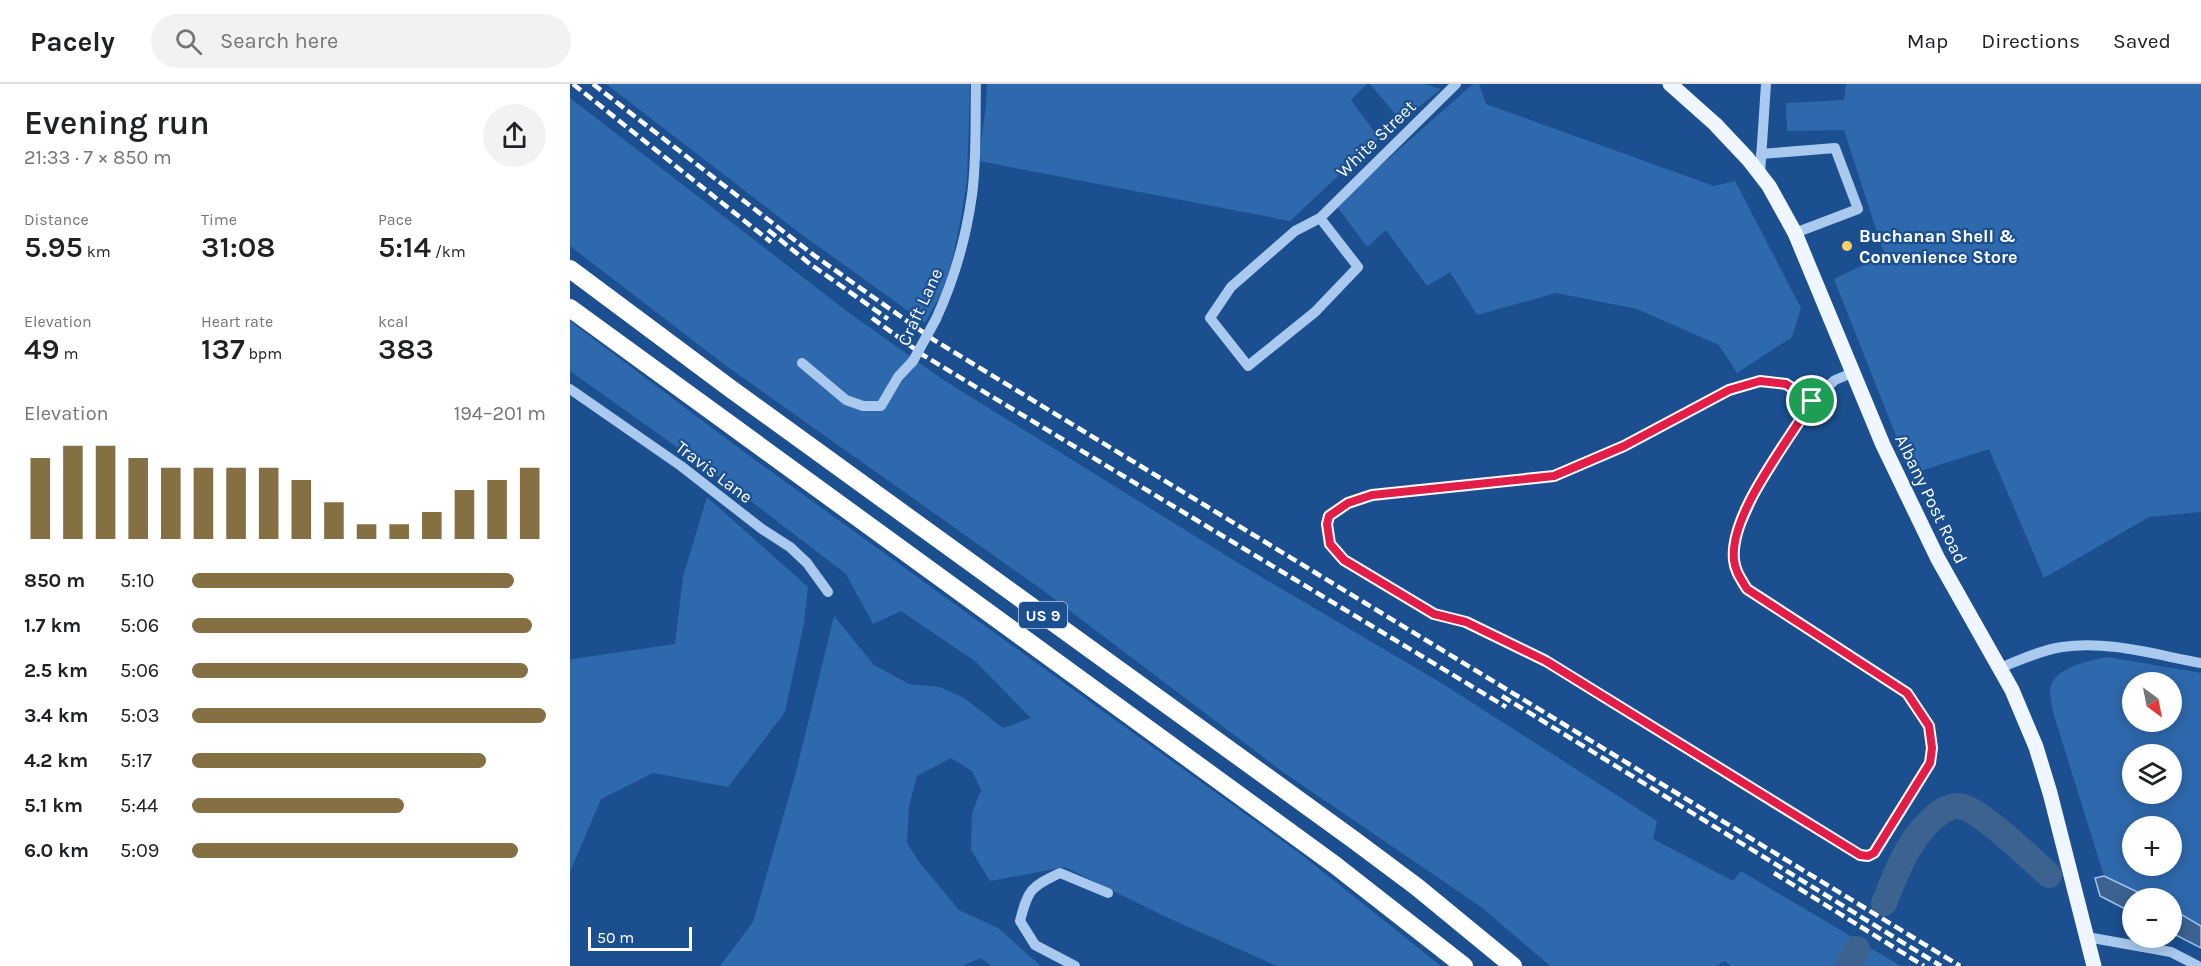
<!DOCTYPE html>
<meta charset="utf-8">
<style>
:root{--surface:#fff;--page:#f2f2f2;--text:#202124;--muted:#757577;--line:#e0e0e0;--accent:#847042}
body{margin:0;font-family:Karla,sans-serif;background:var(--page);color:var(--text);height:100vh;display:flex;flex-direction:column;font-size:22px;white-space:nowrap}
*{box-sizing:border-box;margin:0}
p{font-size:20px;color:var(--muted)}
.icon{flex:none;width:33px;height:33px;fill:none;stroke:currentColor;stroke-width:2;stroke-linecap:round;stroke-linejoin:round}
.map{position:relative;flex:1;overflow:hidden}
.details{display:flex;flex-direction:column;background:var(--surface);width:570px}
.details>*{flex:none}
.needle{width:39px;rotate:148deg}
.fabs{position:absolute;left:1552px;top:588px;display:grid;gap:12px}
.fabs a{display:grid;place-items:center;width:60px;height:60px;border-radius:50%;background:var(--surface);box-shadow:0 3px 15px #0003;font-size:30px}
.scale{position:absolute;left:18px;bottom:15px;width:104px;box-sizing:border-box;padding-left:6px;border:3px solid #fff;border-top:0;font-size:16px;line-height:21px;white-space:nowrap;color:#fff;-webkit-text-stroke:4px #1b4f8f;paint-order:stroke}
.pin{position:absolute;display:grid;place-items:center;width:51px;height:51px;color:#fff;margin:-26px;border:3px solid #fff;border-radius:50%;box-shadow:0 2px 6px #0007}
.round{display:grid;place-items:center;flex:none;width:63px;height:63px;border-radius:32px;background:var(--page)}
.summary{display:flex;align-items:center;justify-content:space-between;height:102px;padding:0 24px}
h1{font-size:33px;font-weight:600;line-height:45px}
.metrics{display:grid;grid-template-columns:repeat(3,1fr);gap:9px;height:102px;padding:6px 24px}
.metrics div{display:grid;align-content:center}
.metrics b{font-size:30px;font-weight:600}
.metrics small{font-size:16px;font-weight:400}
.metrics p{font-size:16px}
.chart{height:168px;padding:12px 24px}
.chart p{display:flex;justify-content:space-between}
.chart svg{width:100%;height:108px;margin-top:6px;stroke:var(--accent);stroke-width:6}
ul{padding:0 24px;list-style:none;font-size:20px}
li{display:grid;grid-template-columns:96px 72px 1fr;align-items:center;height:45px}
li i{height:15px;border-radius:8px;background:var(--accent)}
header{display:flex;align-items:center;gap:36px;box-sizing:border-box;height:84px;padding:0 30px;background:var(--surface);border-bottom:2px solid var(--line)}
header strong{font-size:28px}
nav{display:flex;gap:33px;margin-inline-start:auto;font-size:21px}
.search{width:420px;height:54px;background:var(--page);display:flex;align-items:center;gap:15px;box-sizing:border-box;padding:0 21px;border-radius:33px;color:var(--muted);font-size:22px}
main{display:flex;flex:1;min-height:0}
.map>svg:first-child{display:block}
</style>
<header>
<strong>Pacely</strong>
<div class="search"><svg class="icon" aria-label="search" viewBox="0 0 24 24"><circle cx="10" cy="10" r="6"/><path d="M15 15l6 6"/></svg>Search here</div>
<nav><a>Map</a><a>Directions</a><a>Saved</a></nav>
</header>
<main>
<section class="details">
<div class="summary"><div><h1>Evening run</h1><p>21:33 · 7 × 850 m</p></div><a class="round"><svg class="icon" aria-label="share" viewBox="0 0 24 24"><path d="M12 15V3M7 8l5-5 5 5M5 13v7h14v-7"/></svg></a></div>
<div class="metrics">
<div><p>Distance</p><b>5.95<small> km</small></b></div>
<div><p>Time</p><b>31:08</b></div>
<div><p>Pace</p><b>5:14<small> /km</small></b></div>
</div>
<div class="metrics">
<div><p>Elevation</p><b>49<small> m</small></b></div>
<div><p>Heart rate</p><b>137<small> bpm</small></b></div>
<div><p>kcal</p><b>383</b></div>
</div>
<div class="chart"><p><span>Elevation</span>194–201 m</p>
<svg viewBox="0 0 160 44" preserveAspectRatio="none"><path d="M5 44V11M15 44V6M25 44V6M35 44V11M45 44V15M55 44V15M65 44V15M75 44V15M85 44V20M95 44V29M105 44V38M115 44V38M125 44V33M135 44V24M145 44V20M155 44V15"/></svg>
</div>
<ul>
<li><b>850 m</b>5:10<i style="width:91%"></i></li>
<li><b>1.7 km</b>5:06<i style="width:96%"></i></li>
<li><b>2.5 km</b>5:06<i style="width:95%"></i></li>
<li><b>3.4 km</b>5:03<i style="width:100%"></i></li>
<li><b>4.2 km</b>5:17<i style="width:83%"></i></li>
<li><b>5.1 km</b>5:44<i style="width:60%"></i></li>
<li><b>6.0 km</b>5:09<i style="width:92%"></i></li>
</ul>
</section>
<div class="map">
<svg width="1631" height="882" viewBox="0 0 1631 882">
<rect width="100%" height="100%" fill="#1b4f8f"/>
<g fill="#2e69ad" fill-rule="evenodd">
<path d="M 36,0 L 400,0 L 397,96 L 391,134 L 381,182 L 371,210 L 355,239 L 231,150 Z"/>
<path d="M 417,0 L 797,0 L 781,16 L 809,54 L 720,137 L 409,77 L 416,20 Z"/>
<path d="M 800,0 L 854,0 L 871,5 L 831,37 Z"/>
<path d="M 903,0 L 909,0 L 916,20 L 1144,102 L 1165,97 L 1231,224 L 1222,253 L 1167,289 L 1149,261 L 1067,225 L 986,209 L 907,231 L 880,188 L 857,202 L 816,146 L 797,163 L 766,121 Z"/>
<path d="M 1276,0 L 1631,0 L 1631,428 L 1579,433 L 1474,494 L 1419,365 L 1341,390 L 1264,195 L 1316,170 L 1312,164 L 1274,46 L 1217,47 L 1216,19 L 1274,16 Z"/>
<path d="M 0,14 L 278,228 L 372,295 L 678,485 L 873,600 L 1087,737 L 1083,755 L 1163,797 L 1171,787 L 1331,882 L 1161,882 L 1155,877 L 1146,882 L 980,882 L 911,823 L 713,688 L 471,505 L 155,281 L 0,162 Z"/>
<path d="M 0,237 L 166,362 L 732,771 L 871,882 L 707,882 L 596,833 L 495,783 L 420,797 L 401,766 L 402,729 L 411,706 L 402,687 L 381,674 L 347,692 L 339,722 L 337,759 L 349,778 L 389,826 L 428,844 L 471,882 L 422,882 L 411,874 L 392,882 L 150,882 L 183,838 L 227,684 L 264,532 L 304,581 L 339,600 L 370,603 L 394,614 L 433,644 L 461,634 L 406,578 L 331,527 L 303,540 L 276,490 L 157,399 L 0,287 Z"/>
<path d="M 137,413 L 238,503 L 234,539 L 215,628 L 158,703 L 83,689 L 31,715 L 0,788 L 0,578 L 2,575 L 105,560 L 113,493 Z"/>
<path d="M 1538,573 L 1631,589 L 1631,842 L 1602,825 L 1602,814 L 1580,814 L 1534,792 L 1483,628 C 1482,619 1478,607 1482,599 C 1490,582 1522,576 1538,573 ZM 1563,598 L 1602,598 L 1602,638 L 1563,638 ZM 1563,670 L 1602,670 L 1602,710 L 1563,710 ZM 1563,742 L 1602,742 L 1602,782 L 1563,782 Z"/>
</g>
<g fill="#3c6290" stroke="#9cc4f0" stroke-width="1.5">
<path d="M 1534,792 L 1580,814 L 1563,814 L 1563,829 L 1530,812 L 1525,794 Z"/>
<path d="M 1602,825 L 1631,842 L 1631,864 L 1602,849 Z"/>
</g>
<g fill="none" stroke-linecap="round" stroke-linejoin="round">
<g stroke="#3c6290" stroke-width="26">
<path d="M 1314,819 C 1328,785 1338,754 1368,730 C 1374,725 1385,720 1393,723 C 1414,729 1461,775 1479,791"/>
<path d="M 1278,882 L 1287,865"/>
</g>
<g stroke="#a9c9ee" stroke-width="10">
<path d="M 1191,70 L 1265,64 L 1288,125 L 1225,149"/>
<path d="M 1190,90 L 1196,0"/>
<path d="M 750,134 L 788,183 L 745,228 L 678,282 L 640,234 L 661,203 L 725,147 L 750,134 L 886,0"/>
<path d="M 366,235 C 384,196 396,154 402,111 C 407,75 405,36 406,0"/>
<path d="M 232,279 L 276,316 L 293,322 L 311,322 L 328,293 L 343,277"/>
<path d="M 0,305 L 111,382 L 192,445 L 220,463 L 237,479 L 258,508"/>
<path d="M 1242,317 L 1216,300 L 1190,297 L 1159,306 L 1054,362 L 984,392 L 802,411 L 778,419 L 759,432 L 757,440 L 760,460 L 774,476 L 864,530 L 896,538 L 976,577 L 1290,771 L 1298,772 L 1304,769 L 1360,679 L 1362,664 L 1359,642 L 1337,609 L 1177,505 L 1167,489 L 1164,475 L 1166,451 L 1187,404 L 1242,317 L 1265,296 L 1282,289"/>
<path d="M 1430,584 C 1450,576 1471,566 1492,563 C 1538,556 1586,571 1631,579"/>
<path d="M 1517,853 L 1601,868 L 1628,882"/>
<path d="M 505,882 L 465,861 L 450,837 C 458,806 460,803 490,789 L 538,809"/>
</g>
<path stroke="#f0f6ff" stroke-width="15" d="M 1100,0 L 1145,40 L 1178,75 L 1199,102 L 1225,149 L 1313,361 L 1368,475 L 1442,606 L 1466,663 L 1480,709 L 1524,882"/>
<g stroke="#fff" stroke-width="18">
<path d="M 0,185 L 161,305 L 784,756 L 847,803 L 943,882"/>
<path d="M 0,224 L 765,781 L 894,882"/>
</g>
<g stroke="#fff" stroke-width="4.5" stroke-dasharray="10 4.5" stroke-linecap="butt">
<path d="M 3,0 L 201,158"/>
<path d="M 23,0 L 245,172 L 364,256 L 1390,882"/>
<path d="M 198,146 L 240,180 L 318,235"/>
<path d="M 302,234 L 353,271 L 936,623"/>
<path d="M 932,612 L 1371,882"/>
<path d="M 1204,789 L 1354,882"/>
</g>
<path stroke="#a9c9ee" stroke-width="10" d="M 343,277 L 366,235"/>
</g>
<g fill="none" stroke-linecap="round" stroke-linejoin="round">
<g stroke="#fff" stroke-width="12">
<path id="route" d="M 1190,297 L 1216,300 L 1242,317 C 1219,357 1159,430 1164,476 C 1165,487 1171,495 1177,505 L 1337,609 L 1359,642 L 1362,664 L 1360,679 L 1304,769 L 1298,772 L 1290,771 L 976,577 L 896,538 L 864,530 L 774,476 L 760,460 L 757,440 L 759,432 L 778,419 L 802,411 L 984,392 L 1054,362 L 1159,306 Z"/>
</g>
<use href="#route" stroke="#e11d48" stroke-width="8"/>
</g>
<circle fill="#ffd166" stroke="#1b4f8f" stroke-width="2" cx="1277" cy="162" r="6"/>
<g text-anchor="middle" stroke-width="4.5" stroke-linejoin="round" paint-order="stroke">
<rect fill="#1b4f8f" stroke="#bbcadd" stroke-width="1.5" x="449" y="518" width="48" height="26" rx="4.5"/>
<g font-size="16" font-weight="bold" fill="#fff">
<text x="473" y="537">US 9</text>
</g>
<g font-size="18" fill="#fff" stroke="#1b4f8f">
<text transform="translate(806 55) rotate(-44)" y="6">White Street</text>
<text transform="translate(350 223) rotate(-65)" y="6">Craft Lane</text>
<text transform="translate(144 388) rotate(37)" y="6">Travis Lane</text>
<text transform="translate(1361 415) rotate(64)" y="6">Albany Post Road</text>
</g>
<g font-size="18" font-weight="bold" fill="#fff" stroke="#1b4f8f" text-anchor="start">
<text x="1289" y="158">Buchanan Shell &amp;<tspan x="1289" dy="21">Convenience Store</tspan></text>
</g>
</g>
</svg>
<div class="fabs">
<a><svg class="needle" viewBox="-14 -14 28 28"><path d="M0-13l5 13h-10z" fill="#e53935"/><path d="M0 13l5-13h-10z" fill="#757577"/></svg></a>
<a><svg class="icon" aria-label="layers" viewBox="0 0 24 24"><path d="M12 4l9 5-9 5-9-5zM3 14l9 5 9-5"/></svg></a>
<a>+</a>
<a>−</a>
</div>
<div class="scale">50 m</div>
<div class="pin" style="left:1242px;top:317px;background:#1e9e55"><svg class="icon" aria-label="arrive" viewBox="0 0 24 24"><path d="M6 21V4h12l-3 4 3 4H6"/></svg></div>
</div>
</main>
